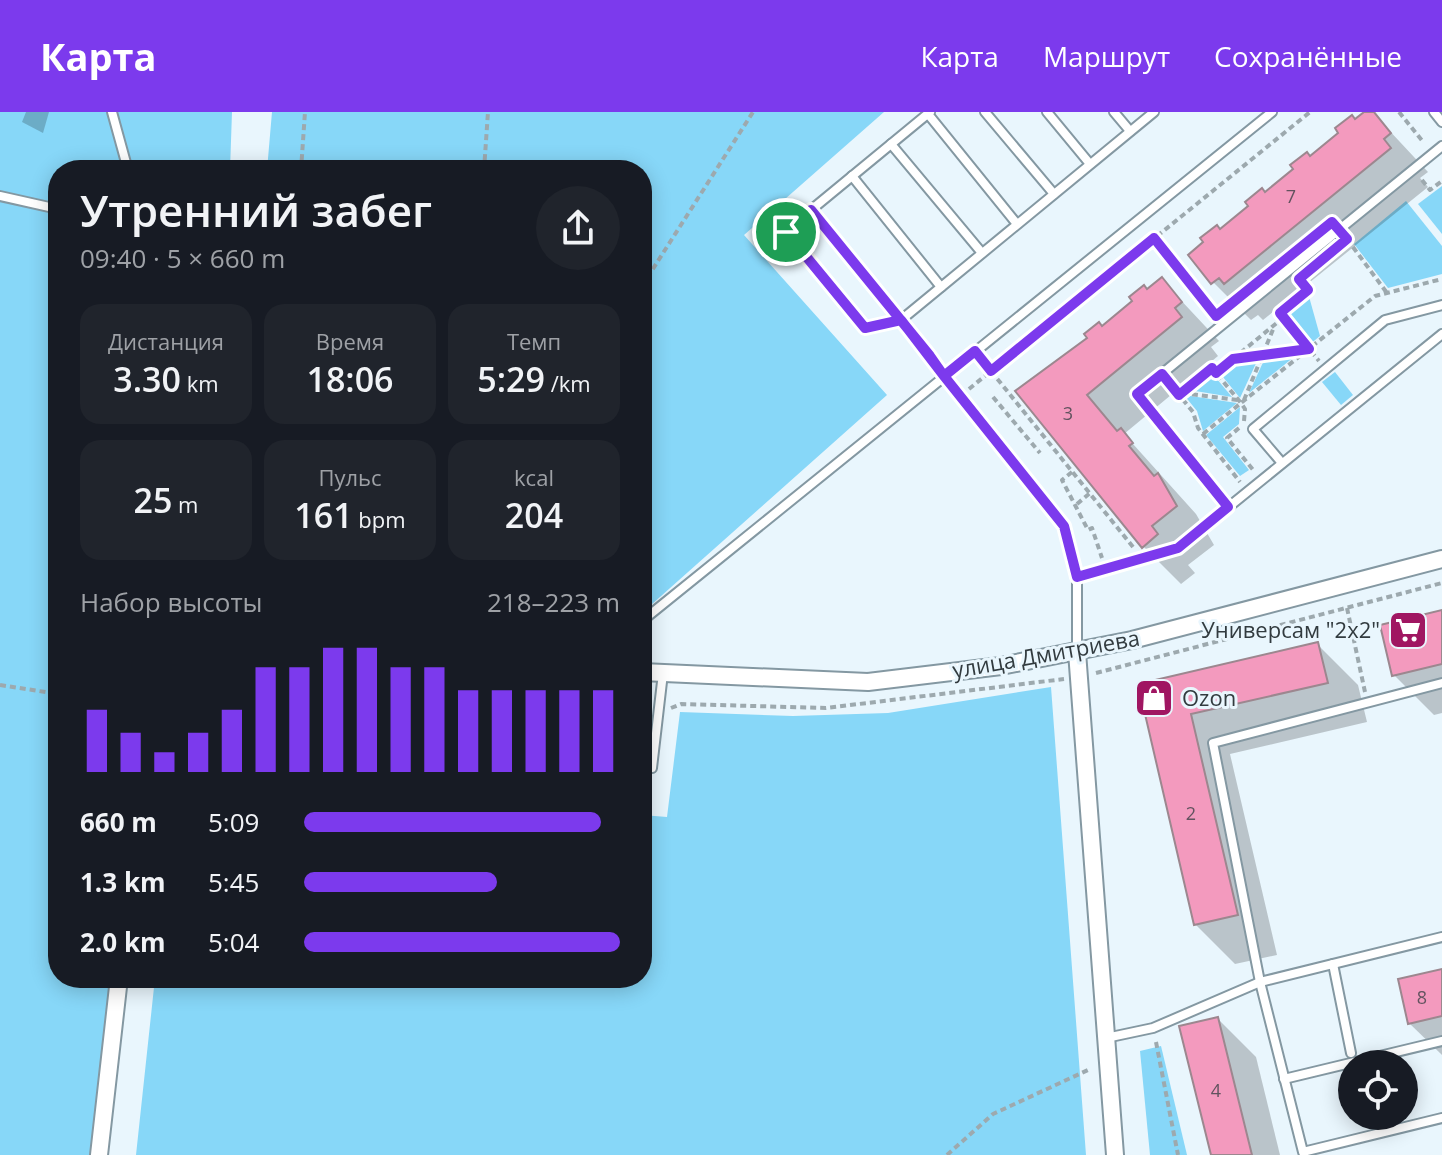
<!DOCTYPE html>
<html lang="ru">
<meta charset="utf-8">
<style>
:root{--surface:#171b24;--page:#20242c;--text:#f1f3f6;--muted:#9ea1a6;--accent:#7c3aed}
body{margin:0;font-family:"Open Sans",sans-serif;background:var(--page);color:var(--text);height:100vh;display:flex;flex-direction:column;font-size:30px;white-space:nowrap}
*{box-sizing:border-box;margin:0}
p{font-size:26px;color:var(--muted)}
.icon{flex:none;width:44px;height:44px;fill:none;stroke:currentColor;stroke-width:2;stroke-linecap:round;stroke-linejoin:round}
.map{position:relative;flex:1;overflow:hidden}
.details{position:absolute;left:48px;top:48px;width:604px;height:828px;display:flex;flex-direction:column;background:var(--surface);border-radius:32px;box-shadow:0 4px 20px #0003}
.details>*{flex:none}
.fabs{position:absolute;left:1338px;top:938px;display:grid;gap:16px}
.fabs a{display:grid;place-items:center;width:80px;height:80px;border-radius:50%;background:var(--surface);box-shadow:0 4px 20px #0003;font-size:40px}
.pin{position:absolute;display:grid;place-items:center;width:68px;height:68px;color:#fff;margin:-34px;border:4px solid #fff;border-radius:50%;box-shadow:0 2px 8px #0007}
.round{display:grid;place-items:center;flex:none;width:84px;height:84px;border-radius:42px;background:var(--page)}
.head{display:flex;align-items:center;justify-content:space-between;height:136px;padding:0 32px}
h1{font-size:44px;font-weight:600;line-height:60px}
.metrics{display:grid;grid-template-columns:repeat(3,1fr);gap:12px;height:136px;padding:8px 32px}
.metrics div{display:grid;align-content:center;border-radius:20px;background:var(--page);text-align:center}
.metrics b{font-size:34px;font-weight:600}
.metrics small{font-size:22px;font-weight:400}
.metrics p{font-size:22px}
.chart{height:224px;padding:16px 32px}
.chart p{display:flex;justify-content:space-between}
.chart svg{width:100%;height:144px;margin-top:8px;stroke:var(--accent);stroke-width:6}
ul{padding:0 32px;list-style:none;font-size:26px}
li{display:grid;grid-template-columns:128px 96px 1fr;align-items:center;height:60px}
li i{height:20px;border-radius:10px;background:var(--accent)}
header{display:flex;align-items:center;gap:48px;box-sizing:border-box;height:112px;padding:0 40px;background:var(--accent);color:#fff}
header strong{font-size:38px}
nav{display:flex;gap:44px;margin-inline-start:auto;font-size:28px}
.map>svg:first-child{display:block}
</style>
<header>
<strong>Карта</strong>
<nav><a>Карта</a><a>Маршрут</a><a>Сохранённые</a></nav>
</header>
<div class="map">
<svg width="1442" height="1043" viewBox="0 0 1442 1043">
<rect width="100%" height="100%" fill="#e9f6fd"/>
<g fill="#87d7f8">
<path d="M 0,0 L 232,0 L 230,58 L 58,58 L 58,866 L 122,866 L 98,1043 L 0,1043 Z"/>
<path d="M 272,0 L 884,0 L 744,123 L 887,283 L 642,501 L 642,58 L 267,58 Z"/>
<path d="M 1442,74 L 1442,122 L 1418,92 Z"/>
<path d="M 1406,89 L 1442,134 L 1442,162 L 1388,176 L 1354,132 Z"/>
<path d="M 1308,181 L 1320,224 L 1309,233 L 1285,204 Z"/>
<path d="M 1299,241 L 1249,281 L 1265,246 Z"/>
<path d="M 1258,247 L 1240,286 L 1219,260 L 1229,251 Z"/>
<path d="M 1211,260 L 1232,285 L 1189,278 Z"/>
<path d="M 1335,260 L 1353,283 L 1341,293 L 1322,270 Z"/>
<path d="M 1184,283 L 1237,291 L 1203,319 L 1197,299 Z"/>
<path d="M 1240,295 L 1239,312 L 1223,325 L 1249,358 L 1240,364 L 1206,323 Z"/>
<path d="M 1051,575 L 1086,1043 L 136,1043 L 155,866 L 642,866 L 642,703 L 667,705 L 680,600 L 793,604 L 888,601 Z"/>
<path d="M 1161,934 L 1187,1043 L 1150,1043 L 1140,939 Z"/>
</g>
<g fill="#0003">
<path d="M 26,0 L 49,0 L 43,21 L 22,10 Z"/>
<path d="M 1367,0 L 1372,0 L 1428,60 L 1420,66 L 1428,75 L 1263,208 L 1258,203 L 1251,208 L 1213,170 L 1220,119 Z"/>
<path d="M 1162,168 L 1219,229 L 1211,235 L 1218,244 L 1124,322 L 1196,402 L 1214,433 L 1188,453 L 1195,461 L 1181,472 L 1143,434 L 1018,279 Z"/>
<path d="M 1442,500 L 1442,601 L 1434,603 L 1394,563 Z"/>
<path d="M 1318,533 L 1358,573 L 1367,610 L 1230,642 L 1277,843 L 1235,852 L 1195,812 L 1140,574 Z"/>
<path d="M 1442,860 L 1442,943 L 1409,911 Z"/>
<path d="M 1218,907 L 1256,945 L 1280,1043 L 1213,1043 Z"/>
</g>
<g fill="#f39abe" stroke="#9c878f" stroke-width="2">
<path d="M 1364,0 L 1374,0 L 1391,21 L 1384,27 L 1391,36 L 1224,172 L 1219,166 L 1211,172 L 1188,143 L 1203,130 L 1200,126 L 1217,113 L 1220,117 L 1248,94 L 1245,90 L 1262,76 L 1265,80 L 1293,57 L 1290,53 L 1307,40 L 1310,44 L 1338,21 L 1335,16 L 1352,3 L 1355,7 Z"/>
<path d="M 1162,165 L 1182,190 L 1175,196 L 1182,205 L 1087,283 L 1117,319 L 1121,316 L 1133,331 L 1129,334 L 1154,364 L 1158,361 L 1177,394 L 1152,414 L 1158,422 L 1142,436 L 1015,279 L 1087,226 L 1084,222 L 1099,210 L 1102,214 L 1132,189 L 1129,185 L 1144,173 L 1147,177 Z"/>
<path d="M 1442,498 L 1442,552 L 1392,564 L 1380,513 Z"/>
<path d="M 1318,530 L 1328,571 L 1191,602 L 1238,803 L 1194,813 L 1138,572 Z"/>
<path d="M 1442,857 L 1442,904 L 1408,912 L 1398,867 Z"/>
<path d="M 1218,905 L 1252,1043 L 1211,1043 L 1179,914 Z"/>
</g>
<g fill="none" stroke-linecap="round" stroke-linejoin="round">
<g stroke="#8498a2" stroke-width="12">
<g id="service">
<path d="M 112,0 L 128,58"/>
<path d="M 930,0 L 811,98 L 1064,414 L 1077,465 L 1077,540"/>
<path d="M 985,0 L 1054,82"/>
<path d="M 1047,0 L 1090,52"/>
<path d="M 1114,0 L 1130,19"/>
<path d="M 1434,0 L 1442,10"/>
<path d="M 928,2 L 1017,112"/>
<path d="M 891,32 L 982,141"/>
<path d="M 852,64 L 941,175"/>
<path d="M 0,84 L 58,97"/>
<path d="M 811,98 L 786,120 L 865,216 L 901,208 L 1154,0"/>
<path d="M 1282,351 L 1253,317 L 1385,208 L 1442,193"/>
<path d="M 1228,395 L 1137,282 L 1442,34"/>
<path d="M 1077,465 L 1178,436 L 1442,222"/>
<path d="M 642,509 L 1272,0"/>
<path d="M 1442,571 L 1213,631 L 1260,870 L 1303,1040 L 1442,1006"/>
<path d="M 642,655 L 652,656 L 663,561"/>
<path d="M 1333,852 L 1351,941"/>
<path d="M 1106,926 L 1153,916 L 1260,870 L 1442,825"/>
<path d="M 1284,967 L 1442,929"/>
</g>
</g>
<g stroke="#8498a2" stroke-width="20">
<g id="minor">
<path d="M 1077,540 L 1115,1043"/>
<path d="M 642,560 L 868,570 L 1001,554 L 1132,528 L 1442,447"/>
<path d="M 99,1043 L 119,866"/>
</g>
</g>
<g stroke="#9da9ae" stroke-width="4" stroke-dasharray="6 4" stroke-linecap="butt">
<path d="M 1399,0 L 1424,31"/>
<path d="M 301,58 L 305,0"/>
<path d="M 484,58 L 488,0"/>
<path d="M 1422,68 L 1430,78 L 1442,69"/>
<path d="M 1154,126 L 1215,203"/>
<path d="M 1347,127 L 1387,181"/>
<path d="M 1301,165 L 1308,178 L 1280,201 L 1319,249"/>
<path d="M 642,174 L 753,0"/>
<path d="M 1236,246 L 1307,237"/>
<path d="M 1170,272 L 1193,300 L 1198,316 L 1240,370"/>
<path d="M 969,277 L 991,259 L 984,251"/>
<path d="M 1181,281 L 1212,256 L 1216,261"/>
<path d="M 1182,281 L 1238,288"/>
<path d="M 993,285 L 1040,341"/>
<path d="M 1244,288 L 1274,215"/>
<path d="M 1244,309 L 1245,297 L 1241,291 L 1375,184 L 1442,167"/>
<path d="M 1239,316 L 1227,326 L 1254,359"/>
<path d="M 1203,322 L 1241,291 L 1216,261 L 1284,205"/>
<path d="M 1072,360 L 1062,368 L 1088,418 L 1092,416 L 1102,446"/>
<path d="M 1077,392 L 1090,381"/>
<path d="M 1133,435 L 991,259 L 1310,0"/>
<path d="M 1347,496 L 1365,580"/>
<path d="M 1096,561 L 1442,471"/>
<path d="M 0,573 L 58,582"/>
<path d="M 671,596 L 681,592 L 826,596 L 1064,567"/>
<path d="M 1156,930 L 1178,1043"/>
<path d="M 947,1043 L 993,1002 L 1088,958"/>
</g>
<use href="#service" stroke="#fff" stroke-width="8"/>
<use href="#minor" stroke="#fff" stroke-width="16"/>
</g>
<g fill="none" stroke-linecap="round" stroke-linejoin="round">
<g stroke="#fff" stroke-width="16">
<path id="route" d="M 786,120 L 865,216 L 901,208 L 944,264 L 1064,414 L 1077,465 L 1178,436 L 1228,395 L 1137,282 L 1162,262 L 1179,283 L 1212,256 L 1216,261 L 1233,247 L 1309,237 L 1280,201 L 1308,178 L 1299,167 L 1347,127 L 1332,110 L 1216,204 L 1154,126 L 991,259 L 975,239 L 944,264 L 930,244 L 811,98 L 786,120"/>
</g>
<use href="#route" stroke="#7c3aed" stroke-width="10"/>
</g>
<defs>
<g id="supermarket-square" transform="scale(2)"><rect x="-9" y="-9" width="18" height="18" rx="4" fill="#a01662" stroke="#e9f6fd"/><path d="M-6-5.5h2.5l.6 2H6L4.5 2H-2.5L-4.4-4H-6ZM-1.5 3.2a1.3 1.3 0 1 0 .1 0ZM3 3.2a1.3 1.3 0 1 0 .1 0Z" fill="#fff"/></g>
<g id="shop-square" transform="scale(2)"><rect x="-9" y="-9" width="18" height="18" rx="4" fill="#a01662" stroke="#e9f6fd"/><path d="M-5-2.5h2.3a2.7 3.5 0 0 1 5.4 0H5L5.5 6h-11ZM-1.5-2.5h3a1.5 2.3 0 0 0-3 0Z" fill="#fff"/></g>
</defs>
<g fill-rule="evenodd">
<use href="#supermarket-square" x="1408" y="518"/>
<use href="#shop-square" x="1154" y="586"/>
</g>
<g text-anchor="middle" stroke-width="6" stroke-linejoin="round" paint-order="stroke">
<g font-size="18" fill="#62535f">
<text x="1291" y="91">7</text>
<text x="1068" y="308">3</text>
<text x="1191" y="708">2</text>
<text x="1422" y="892">8</text>
<text x="1216" y="985">4</text>
</g>
<g font-size="22" fill="#323b3f" stroke="#e9f6fd" text-anchor="end">
<text x="1380" y="526">Универсам "2x2"</text>
<text x="1182" y="594" text-anchor="start">Ozon</text>
</g>
<g font-size="22" fill="#323b3f" stroke="#e9f6fd">
<text transform="translate(1046 542) rotate(-10)" y="8">улица Дмитриева</text>
</g>
</g>
</svg>
<div class="fabs">
<a><svg class="icon" aria-label="locate" viewBox="0 0 24 24"><circle cx="12" cy="12" r="6"/><path d="M12 2v4M12 18v4M2 12h4M18 12h4"/></svg></a>
</div>
<div class="pin" style="left:786px;top:120px;background:#1e9e55"><svg class="icon" aria-label="arrive" viewBox="0 0 24 24"><path d="M6 21V4h12l-3 4 3 4H6"/></svg></div>
<section class="details">
<div class="head"><div><h1>Утренний забег</h1><p>09:40 · 5 × 660 m</p></div><a class="round"><svg class="icon" aria-label="share" viewBox="0 0 24 24"><path d="M12 15V3M7 8l5-5 5 5M5 13v7h14v-7"/></svg></a></div>
<div class="metrics">
<div><p>Дистанция</p><b>3.30<small> km</small></b></div>
<div><p>Время</p><b>18:06</b></div>
<div><p>Темп</p><b>5:29<small> /km</small></b></div>
</div>
<div class="metrics">
<div><b>25<small> m</small></b></div>
<div><p>Пульс</p><b>161<small> bpm</small></b></div>
<div><p>kcal</p><b>204</b></div>
</div>
<div class="chart"><p><span>Набор высоты</span>218–223 m</p>
<svg viewBox="0 0 160 44" preserveAspectRatio="none"><path d="M5 44V25M15 44V32M25 44V38M35 44V32M45 44V25M55 44V12M65 44V12M75 44V6M85 44V6M95 44V12M105 44V12M115 44V19M125 44V19M135 44V19M145 44V19M155 44V19"/></svg>
</div>
<ul>
<li><b>660 m</b>5:09<i style="width:94%"></i></li>
<li><b>1.3 km</b>5:45<i style="width:61%"></i></li>
<li><b>2.0 km</b>5:04<i style="width:100%"></i></li>
</ul>
</section>
</div>
